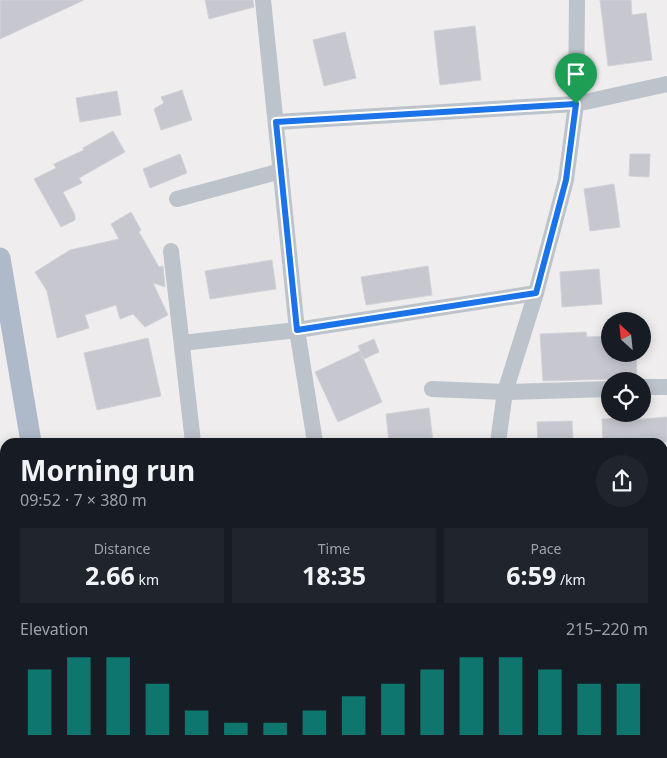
<!DOCTYPE html>
<meta charset="utf-8">
<style>
:root{--surface:#171b24;--page:#20242c;--text:#f1f3f6;--muted:#9ea1a6;--accent:#0f766e}
body{margin:0;font-family:"Noto Sans",sans-serif;background:var(--page);color:var(--text);height:100vh;display:flex;flex-direction:column;font-size:19px;white-space:nowrap}
*{box-sizing:border-box;margin:0}
p{font-size:16px;color:var(--muted)}
.icon{flex:none;width:28px;height:28px;fill:none;stroke:currentColor;stroke-width:2;stroke-linecap:round;stroke-linejoin:round}
.map{position:relative;flex:1;overflow:hidden}
.side{position:absolute;left:0px;top:438px;width:668px;height:321px;display:flex;flex-direction:column;background:var(--surface);border-radius:15px 15px 0 0;box-shadow:0 2px 12px #0003}
.side>*{flex:none}
.needle{width:32px;rotate:333deg}
.tools{position:absolute;left:601px;top:312px;display:grid;gap:10px}
.tools a{display:grid;place-items:center;width:50px;height:50px;border-radius:50%;background:var(--surface);box-shadow:0 2px 12px #0003;font-size:25px}
.pin{position:absolute;display:grid;place-items:center;width:42px;height:42px;color:#fff;margin:-51px -21px;border-radius:50% 50% 50% 0;rotate:-45deg;box-shadow:0 0 5px #0007}
.pin .icon{rotate:45deg}
.round{display:grid;place-items:center;flex:none;width:52px;height:52px;border-radius:26px;background:var(--page)}
.summary{display:flex;align-items:center;justify-content:space-between;height:85px;padding:0 20px}
h1{font-size:28px;font-weight:700;line-height:38px}
.stats{display:grid;grid-template-columns:repeat(3,1fr);gap:8px;height:85px;padding:5px 20px}
.stats div{display:grid;align-content:center;border-radius:0px;background:var(--page);text-align:center}
.stats b{font-size:25px;font-weight:700}
.stats small{font-size:14px;font-weight:400}
.stats p{font-size:14px}
.chart{height:140px;padding:10px 20px}
.chart p{display:flex;justify-content:space-between}
.chart svg{width:100%;height:90px;margin-top:5px;stroke:var(--accent);stroke-width:6}
.map>svg:first-child{display:block}
</style>
<div class="map">
<svg width="667" height="758" viewBox="0 0 667 758">
<rect width="100%" height="100%" fill="#efeded"/>
<g fill="#c7c8cf" stroke="#d1d2d8">
<path d="M 0,0 L 84,0 L 0,39 Z"/>
<path d="M 205,0 L 253,0 L 254,7 L 209,19 Z"/>
<path d="M 600,0 L 631,0 L 632,15 L 646,13 L 652,60 L 608,66 Z"/>
<path d="M 475,26 L 481,80 L 440,85 L 434,31 Z"/>
<path d="M 345,32 L 356,78 L 324,86 L 313,40 Z"/>
<path d="M 182,90 L 192,120 L 161,130 L 154,109 L 164,103 L 161,97 Z"/>
<path d="M 117,91 L 121,115 L 80,122 L 76,98 Z"/>
<path d="M 113,131 L 125,152 L 79,178 L 82,183 L 63,192 L 75,215 L 75,220 L 61,227 L 34,179 L 56,168 L 54,164 L 84,150 L 83,148 Z"/>
<path d="M 180,154 L 187,173 L 150,188 L 143,169 Z"/>
<path d="M 630,154 L 650,154 L 649,177 L 629,176 Z"/>
<path d="M 614,184 L 620,227 L 590,231 L 584,189 Z"/>
<path d="M 131,212 L 141,230 L 139,232 L 159,267 L 163,266 L 165,287 L 153,283 L 168,315 L 145,327 L 133,314 L 120,319 L 116,305 L 85,315 L 89,328 L 57,338 L 47,291 L 35,272 L 70,250 L 119,239 L 111,224 Z"/>
<path d="M 272,260 L 276,289 L 210,299 L 205,271 Z"/>
<path d="M 428,266 L 432,295 L 366,305 L 361,277 Z"/>
<path d="M 599,269 L 602,304 L 562,307 L 560,272 Z"/>
<path d="M 586,332 L 587,337 L 610,336 L 610,354 L 636,354 L 637,378 L 634,381 L 610,379 L 543,381 L 540,334 Z"/>
<path d="M 148,338 L 161,396 L 97,410 L 84,353 Z"/>
<path d="M 374,339 L 379,352 L 364,359 L 358,346 Z"/>
<path d="M 360,351 L 382,402 L 338,422 L 315,372 Z"/>
<path d="M 429,408 L 433,442 L 389,442 L 386,414 Z"/>
<path d="M 667,417 L 667,442 L 603,442 L 602,419 L 630,418 L 631,420 Z"/>
<path d="M 572,421 L 573,442 L 538,442 L 537,422 Z"/>
</g>
<g fill="none" stroke-linecap="round" stroke-linejoin="round">
<g stroke="#bcc3cb" stroke-width="16">
<path d="M 263,0 L 297,330 L 315,442"/>
<path d="M 276,122 L 576,104 L 667,84"/>
<path d="M 177,199 L 281,171"/>
<path d="M 171,251 L 193,442"/>
<path d="M 182,343 L 297,330 L 536,293"/>
<path d="M 642,387 L 667,387"/>
<path d="M 432,389 L 505,392 L 610,389"/>
<path d="M 498,442 L 505,392 L 536,293 L 566,180 L 576,104 L 577,0"/>
<path d="M 0,509 L 5,508"/>
<path d="M 662,544 L 667,542"/>
<path d="M 229,754 L 229,758"/>
<path d="M 487,754 L 667,756"/>
<path d="M 118,758 L 139,754"/>
<path d="M 251,758 L 260,754"/>
</g>
<g stroke="#aeb9ca" stroke-width="21">
<path d="M 0,258 L 31,442"/>
<path d="M 72,754 L 73,758"/>
</g>
</g>
<g fill="none" stroke-linecap="round" stroke-linejoin="round">
<g stroke="#fff" stroke-width="10">
<path id="route" d="M 576,104 L 566,180 L 536,293 L 297,330 L 276,122 Z"/>
</g>
<use href="#route" stroke="#1a73e8" stroke-width="6"/>
</g>
</svg>
<div class="tools">
<a><svg class="needle" viewBox="-14 -14 28 28"><path d="M0-13l5 13h-10z" fill="#e53935"/><path d="M0 13l5-13h-10z" fill="#9ea1a6"/></svg></a>
<a><svg class="icon" aria-label="locate" viewBox="0 0 24 24"><circle cx="12" cy="12" r="6"/><path d="M12 2v4M12 18v4M2 12h4M18 12h4"/></svg></a>
</div>
<div class="pin" style="left:576px;top:104px;background:#1e9e55"><svg class="icon" aria-label="arrive" viewBox="0 0 24 24"><path d="M6 21V4h12l-3 4 3 4H6"/></svg></div>
<section class="side">
<div class="summary"><div><h1>Morning run</h1><p>09:52 · 7 × 380 m</p></div><a class="round"><svg class="icon" aria-label="share" viewBox="0 0 24 24"><path d="M12 15V3M7 8l5-5 5 5M5 13v7h14v-7"/></svg></a></div>
<div class="stats">
<div><p>Distance</p><b>2.66<small> km</small></b></div>
<div><p>Time</p><b>18:35</b></div>
<div><p>Pace</p><b>6:59<small> /km</small></b></div>
</div>
<div class="chart"><p><span>Elevation</span>215–220 m</p>
<svg viewBox="0 0 160 44" preserveAspectRatio="none"><path d="M5 44V12M15 44V6M25 44V6M35 44V19M45 44V32M55 44V38M65 44V38M75 44V32M85 44V25M95 44V19M105 44V12M115 44V6M125 44V6M135 44V12M145 44V19M155 44V19"/></svg>
</div>
</section>
</div>
